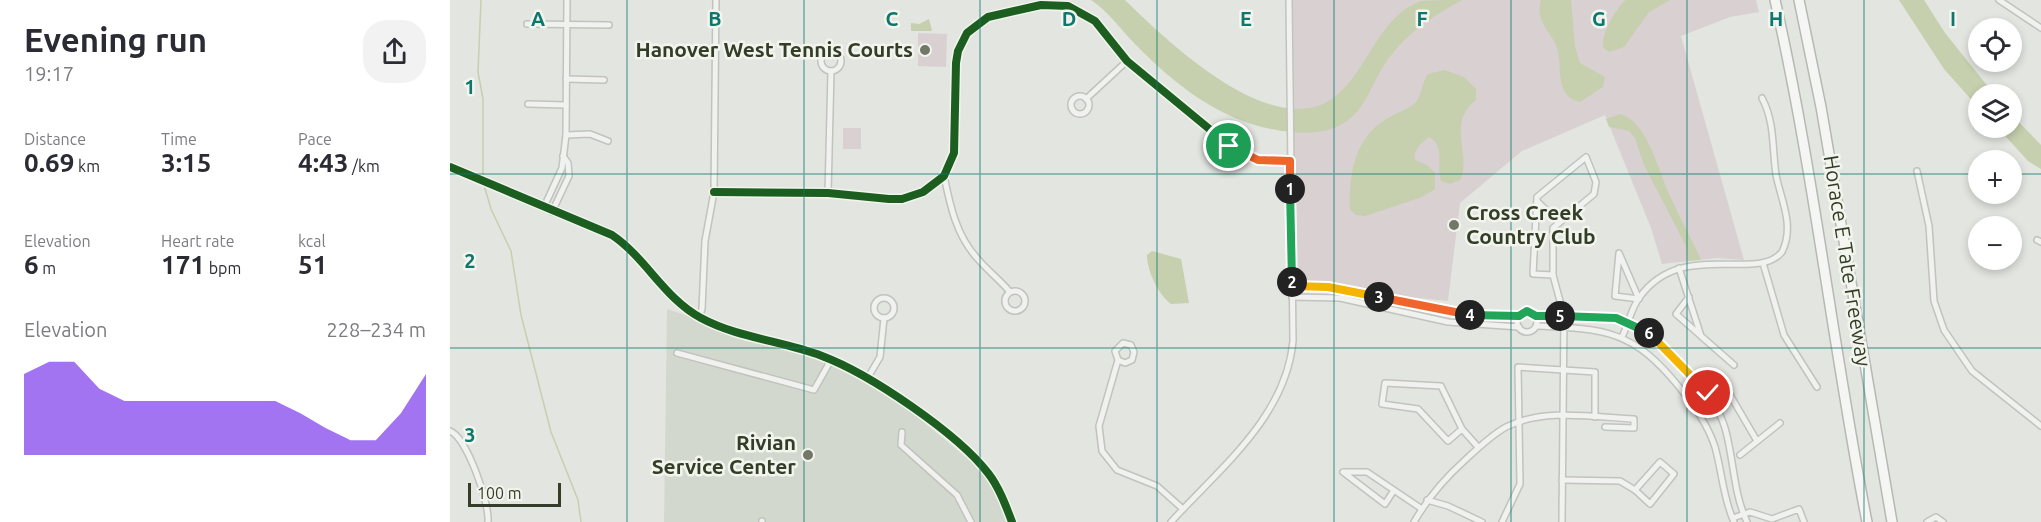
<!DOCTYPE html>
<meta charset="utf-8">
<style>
:root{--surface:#fff;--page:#f2f2f3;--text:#2b2b33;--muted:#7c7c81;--accent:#7c3aed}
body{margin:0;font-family:Ubuntu,sans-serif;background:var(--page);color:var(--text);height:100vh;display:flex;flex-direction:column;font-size:22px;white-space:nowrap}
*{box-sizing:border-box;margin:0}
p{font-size:20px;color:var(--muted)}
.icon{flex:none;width:33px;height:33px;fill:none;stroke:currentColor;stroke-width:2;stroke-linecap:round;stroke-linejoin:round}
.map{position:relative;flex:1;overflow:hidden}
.sheet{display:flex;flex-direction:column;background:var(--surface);width:450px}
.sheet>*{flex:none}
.tools{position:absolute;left:1518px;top:18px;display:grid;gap:12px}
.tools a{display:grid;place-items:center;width:54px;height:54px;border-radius:50%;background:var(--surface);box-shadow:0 3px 9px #0003;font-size:30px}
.scale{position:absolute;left:18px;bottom:15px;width:93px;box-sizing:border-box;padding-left:6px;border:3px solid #343d27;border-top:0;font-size:16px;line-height:21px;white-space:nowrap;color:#343d27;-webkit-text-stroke:4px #f2f5ed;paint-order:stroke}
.pin{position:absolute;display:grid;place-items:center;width:51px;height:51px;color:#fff;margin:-26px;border:3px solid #fff;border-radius:50%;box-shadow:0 2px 6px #0007}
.km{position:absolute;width:30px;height:30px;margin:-15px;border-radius:50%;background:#222;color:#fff;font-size:16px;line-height:30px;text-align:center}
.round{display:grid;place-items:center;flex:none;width:63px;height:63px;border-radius:24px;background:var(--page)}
.overview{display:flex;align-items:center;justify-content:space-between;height:102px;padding:0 24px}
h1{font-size:33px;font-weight:700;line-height:45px}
.figures{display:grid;grid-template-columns:repeat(3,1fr);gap:9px;height:102px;padding:6px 24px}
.figures div{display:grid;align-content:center}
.figures b{font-size:26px;font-weight:700}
.figures small{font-size:16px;font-weight:400}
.figures p{font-size:16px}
.chart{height:168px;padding:12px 24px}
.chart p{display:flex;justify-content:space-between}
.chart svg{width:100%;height:108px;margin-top:6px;fill:var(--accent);opacity:.7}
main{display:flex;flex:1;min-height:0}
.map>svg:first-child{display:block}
</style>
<main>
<section class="sheet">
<div class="overview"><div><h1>Evening run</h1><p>19:17</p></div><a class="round"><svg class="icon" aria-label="share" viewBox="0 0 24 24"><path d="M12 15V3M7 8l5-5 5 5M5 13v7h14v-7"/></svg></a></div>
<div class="figures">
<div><p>Distance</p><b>0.69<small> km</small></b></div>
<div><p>Time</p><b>3:15</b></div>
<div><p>Pace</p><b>4:43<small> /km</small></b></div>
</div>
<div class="figures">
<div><p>Elevation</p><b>6<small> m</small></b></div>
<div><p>Heart rate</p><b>171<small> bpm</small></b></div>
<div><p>kcal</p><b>51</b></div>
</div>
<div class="chart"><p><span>Elevation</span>228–234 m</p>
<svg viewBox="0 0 160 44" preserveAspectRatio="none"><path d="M0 44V11L10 6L20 6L30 17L40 22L50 22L60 22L70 22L80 22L90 22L100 22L110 27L120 33L130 38L140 38L150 27L160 11V44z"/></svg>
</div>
</section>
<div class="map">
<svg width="1591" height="522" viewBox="0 0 1591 522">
<rect width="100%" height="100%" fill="#e3e5e0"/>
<path fill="#d3d8ce" d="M 217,309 L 300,336 L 332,342 L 407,374 L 458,409 L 536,474 L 562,522 L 214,522 Z"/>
<g fill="#d9d0d2">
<path d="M 843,0 L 1306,0 L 1309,12 L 1280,17 L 1231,36 L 1294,260 L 1267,258 L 1212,264 L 1201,228 L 1155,115 L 1072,151 L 1010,203 L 998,301 L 844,285 Z"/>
<path d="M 468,33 L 497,34 L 496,67 L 468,66 Z"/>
<rect x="393" y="128" width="18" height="21"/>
</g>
<g fill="#c6cfae">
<path d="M 641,0 L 675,0 C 716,40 826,147 887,95 C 918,69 930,15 971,1 C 982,0 1000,0 1012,0 C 981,17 952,36 933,67 C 923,82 918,100 905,114 C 887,132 866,134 842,132 C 779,127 729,89 686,45 C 671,30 658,11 641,0 Z"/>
<path d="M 1091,0 L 1121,0 L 1125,47 L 1130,63 L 1155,77 L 1153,87 L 1130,102 C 1105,96 1112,71 1108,51 C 1104,33 1084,24 1091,0 Z"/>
<path d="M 1176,0 L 1220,0 L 1199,12 L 1174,47 L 1159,52 L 1153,47 C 1152,33 1165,9 1176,0 Z"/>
<path d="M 1449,0 L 1474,0 L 1495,33 L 1544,94 L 1528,94 L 1528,107 L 1494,69 Z"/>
<path d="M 479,19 L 482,31 L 461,31 L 461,23 L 469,24 Z"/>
<path d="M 995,70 L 1014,77 L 1026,89 L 1026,100 C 995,124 1023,156 1010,180 L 1000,184 L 991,181 C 986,167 996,145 979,137 C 971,143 963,150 965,160 L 977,165 L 985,173 L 985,189 L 972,197 L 915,216 L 906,215 L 900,209 C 899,174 904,139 936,119 C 945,113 958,110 965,103 C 972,96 972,82 978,74 Z"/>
<path d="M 1170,114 C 1198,121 1209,174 1221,198 C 1230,219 1242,239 1251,260 L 1238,261 L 1236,246 L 1194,165 L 1185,138 L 1179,131 L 1159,127 L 1156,119 Z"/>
<path d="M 1562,115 L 1591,145 L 1591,169 L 1578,161 L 1548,128 L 1562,128 Z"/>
<path d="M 702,251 L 731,259 L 739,303 L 721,304 C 708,294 697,271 697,255 Z"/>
</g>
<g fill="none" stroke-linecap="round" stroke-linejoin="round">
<g stroke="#c6cfae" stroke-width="1.5">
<path d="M 31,0 L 28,72 L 33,99 L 33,177"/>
<path d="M 34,185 L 41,209 L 61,251 L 71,315 L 101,432 L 128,500 L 131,522"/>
</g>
<g stroke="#c1c3be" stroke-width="8">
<g id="street">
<path d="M 1549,0 L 1591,28"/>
<path d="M 77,24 L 159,25"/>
<circle cx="381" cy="61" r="10"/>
<path d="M 116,79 L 154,80"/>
<circle cx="630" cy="105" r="9"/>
<path d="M 636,99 L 677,61"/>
<path d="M 78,104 L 116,105"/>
<path d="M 116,135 L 140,134 L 158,141"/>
<path d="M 1136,157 L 1146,182 L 1144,194 L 1103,228 L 1103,275 L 1083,274 L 1087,197 Z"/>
<path d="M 1467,171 L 1479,226 L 1484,301 L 1494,330 L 1522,371 L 1591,426"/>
<path d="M 494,176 C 500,205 506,235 527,258 C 537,270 550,280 560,292"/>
<path d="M 264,192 L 378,193 L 439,199 L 452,199 L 473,192 L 494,176 L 504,153 L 506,63 L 508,51 L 517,33 L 538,17 L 591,5 L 618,6 L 645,21 L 677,61 L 786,151 L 808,160 L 840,161"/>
<path d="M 378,193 L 381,71"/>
<path d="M 1087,201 L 1109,223"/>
<path d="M 94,207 L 112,168 L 116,135 L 117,0"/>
<path d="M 102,212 L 119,176 L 118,163 L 113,156"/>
<path d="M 1587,240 L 1591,242"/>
<path d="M 1169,253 L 1189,299 L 1165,296 Z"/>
<path d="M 1313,263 L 1334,335 L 1367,387"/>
<path d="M 1229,268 L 1251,336 L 1284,365"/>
<path d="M 1103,275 L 1114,316 L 1112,522"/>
<path d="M 842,286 L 895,289 L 1014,314 L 1069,316"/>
<circle cx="565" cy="301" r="10"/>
<path d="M 842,297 L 890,298 L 998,322 L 1069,327"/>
<path d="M 1239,297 L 1226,314 L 1250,335"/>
<circle cx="434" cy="308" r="10"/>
<circle cx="1077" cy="322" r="10"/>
<path d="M 1086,316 C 1166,316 1180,310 1237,371 C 1253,389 1268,405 1275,428 C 1284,459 1283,492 1297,522"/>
<path d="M 249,317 L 252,309 L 255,241 L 264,192 L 266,0"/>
<path d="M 1086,326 C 1157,329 1183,330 1230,388 C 1244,406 1258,425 1265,447 C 1272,472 1273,498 1284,522"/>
<path d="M 1172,337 C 1178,325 1181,309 1189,298 C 1231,238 1307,283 1332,252 C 1345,226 1331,200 1326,175 C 1322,147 1325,123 1312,98"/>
<path d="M 227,353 L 364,390 L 381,360"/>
<path d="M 668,360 L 675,363 L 682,360 L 684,352 L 681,345 L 673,343 L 665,351 L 668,360 L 649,426 L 652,451 L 667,470 L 707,486 L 733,509"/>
<path d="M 417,379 L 430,357 L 434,318"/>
<path d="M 1243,404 L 1266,388 L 1276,388 L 1307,441"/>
<path d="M 1012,429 L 998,441 L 968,409 L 932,404 L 935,383 L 991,386 L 1012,429 L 1028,447"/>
<path d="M 0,431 C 17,437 40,505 38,522"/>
<path d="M 452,432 L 451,445 L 507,495 L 521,522"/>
<path d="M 1290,455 L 1330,423"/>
<path d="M 1210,462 L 1224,474 L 1200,504 L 1185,490 Z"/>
<path d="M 1112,480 L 1170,481 L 1185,490"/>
<path d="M 944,490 L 935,504 L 893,472 L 917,472 L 972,509"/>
<path d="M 977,500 L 998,506 L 1032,522"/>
<path d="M 1283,518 L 1300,512 L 1322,519 L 1349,509 L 1354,522"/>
<path d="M 312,521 L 312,522"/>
<path d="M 721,522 C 770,468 836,417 843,341 L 839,0"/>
<path d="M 964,522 C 978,498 993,480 1013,462 C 1027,449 1040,436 1056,427 C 1093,408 1144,417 1184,419 L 1184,428 L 1155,427"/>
<path d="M 1052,522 L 1070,484 L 1068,367 L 1145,372 L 1145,417"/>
<path d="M 1477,522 L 1486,517 L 1493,522"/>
</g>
</g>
<g stroke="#b6b9b2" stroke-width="12">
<g id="highway">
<path d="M 1325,0 C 1364,172 1383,349 1417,522"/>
<path d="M 1349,0 L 1371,107 L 1442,522"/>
</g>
</g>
<use href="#street" stroke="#f1f1ef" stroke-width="5"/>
<path stroke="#c2c4be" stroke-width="8" d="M 0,167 L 162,235 C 196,258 214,298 251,318 C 288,338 333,341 372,356 C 420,374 507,433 538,473 C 549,487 556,506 562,522"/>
<use href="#highway" stroke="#f5f5f4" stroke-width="9"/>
<g stroke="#f2f5ed" stroke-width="11">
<g id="cycleway">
<path d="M 0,167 L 162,235 C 196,258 214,298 251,318 C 288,338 333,341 372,356 C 420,374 507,433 538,473 C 549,487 556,506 562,522"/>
<path d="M 264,192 L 378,193 L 439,199 L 452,199 L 473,192 L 494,176 L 504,153 L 506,63 L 508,51 L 517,33 L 538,17 L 591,5 L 618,6 L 645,21 L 677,61 L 786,151 L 808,160 L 840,161"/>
</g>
</g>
<use href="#cycleway" stroke="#1b5e20" stroke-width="8"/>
</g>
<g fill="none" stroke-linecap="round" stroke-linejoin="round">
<g stroke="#fff" stroke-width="12">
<path id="split-1" d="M 779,146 L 808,160 L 840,161 L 840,189"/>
</g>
<g stroke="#fff" stroke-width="12">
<path id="split-2" d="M 840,189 L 842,282"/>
</g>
<g stroke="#fff" stroke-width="12">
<path id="split-3" d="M 842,282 L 842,286 L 878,287 L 929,297"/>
</g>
<g stroke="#fff" stroke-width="12">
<path id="split-4" d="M 929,297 L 1020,315"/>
</g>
<g stroke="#fff" stroke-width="12">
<path id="split-5" d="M 1020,315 L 1069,316 L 1077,311 L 1086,316 L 1110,316"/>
</g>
<g stroke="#fff" stroke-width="12">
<path id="split-6" d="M 1110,316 L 1166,318 L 1199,333"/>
</g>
<g stroke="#fff" stroke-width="12">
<path id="split-7" d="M 1199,333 L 1258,393"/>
</g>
<use href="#split-1" stroke="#f0652b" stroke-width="8"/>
<use href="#split-2" stroke="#22a559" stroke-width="8"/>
<use href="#split-3" stroke="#f5b400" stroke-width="8"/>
<use href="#split-4" stroke="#f0652b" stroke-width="8"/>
<use href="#split-5" stroke="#22a559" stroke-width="8"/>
<use href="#split-6" stroke="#22a559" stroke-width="8"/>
<use href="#split-7" stroke="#f5b400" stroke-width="8"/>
</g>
<path fill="none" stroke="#0f766e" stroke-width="1.5" stroke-opacity="0.55" d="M 177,0 L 177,522M 354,0 L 354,522M 530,0 L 530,522M 707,0 L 707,522M 884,0 L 884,522M 1061,0 L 1061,522M 1237,0 L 1237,522M 1414,0 L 1414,522M 0,174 L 1528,174M 1562,174 L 1591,174M 0,348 L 1591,348"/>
<g fill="#717868" stroke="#f2f5ed" stroke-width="2">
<circle cx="475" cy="50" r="6"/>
<circle cx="1004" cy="225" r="6"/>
<circle cx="358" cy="455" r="6"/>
</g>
<g text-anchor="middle" stroke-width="5" stroke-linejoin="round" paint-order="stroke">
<g font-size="21" font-weight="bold" fill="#343d27" stroke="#f2f5ed" text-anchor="end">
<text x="463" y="57">Hanover West Tennis Courts</text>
<text x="1016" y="220" text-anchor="start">Cross Creek<tspan x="1016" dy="24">Country Club</tspan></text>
<text x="346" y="450">Rivian<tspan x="346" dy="24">Service Center</tspan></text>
</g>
<g font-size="21" fill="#343d27" stroke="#f2f5ed">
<text transform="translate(1397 261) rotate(81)" y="7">Horace E Tate Freeway</text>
</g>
</g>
<g font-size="20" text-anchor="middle" font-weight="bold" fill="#0f766e" stroke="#f2f5ed" stroke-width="5" stroke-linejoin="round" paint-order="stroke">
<text x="88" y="26">A</text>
<text x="265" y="26">B</text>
<text x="442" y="26">C</text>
<text x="619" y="26">D</text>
<text x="796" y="26">E</text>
<text x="972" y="26">F</text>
<text x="1149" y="26">G</text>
<text x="1326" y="26">H</text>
<text x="1503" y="26">I</text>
<text x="20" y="94">1</text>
<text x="20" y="268">2</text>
<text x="20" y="442">3</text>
</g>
</svg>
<div class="tools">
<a><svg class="icon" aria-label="locate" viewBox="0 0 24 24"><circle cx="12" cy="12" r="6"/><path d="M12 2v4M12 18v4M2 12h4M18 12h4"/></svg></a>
<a><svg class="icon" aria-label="layers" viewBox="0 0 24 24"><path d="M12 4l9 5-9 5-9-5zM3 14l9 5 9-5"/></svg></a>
<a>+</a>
<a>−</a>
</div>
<div class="scale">100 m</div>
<div class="pin" style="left:779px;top:146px;background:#1e9e55"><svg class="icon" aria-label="arrive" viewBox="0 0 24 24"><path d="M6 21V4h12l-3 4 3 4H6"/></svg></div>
<div class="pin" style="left:1258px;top:393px;background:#d93025"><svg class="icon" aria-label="check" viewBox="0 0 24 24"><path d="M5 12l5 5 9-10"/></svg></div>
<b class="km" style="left:840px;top:189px">1</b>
<b class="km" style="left:842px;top:282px">2</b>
<b class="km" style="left:929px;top:297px">3</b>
<b class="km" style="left:1020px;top:315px">4</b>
<b class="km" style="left:1110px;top:316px">5</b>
<b class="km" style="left:1199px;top:333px">6</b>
</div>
</main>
